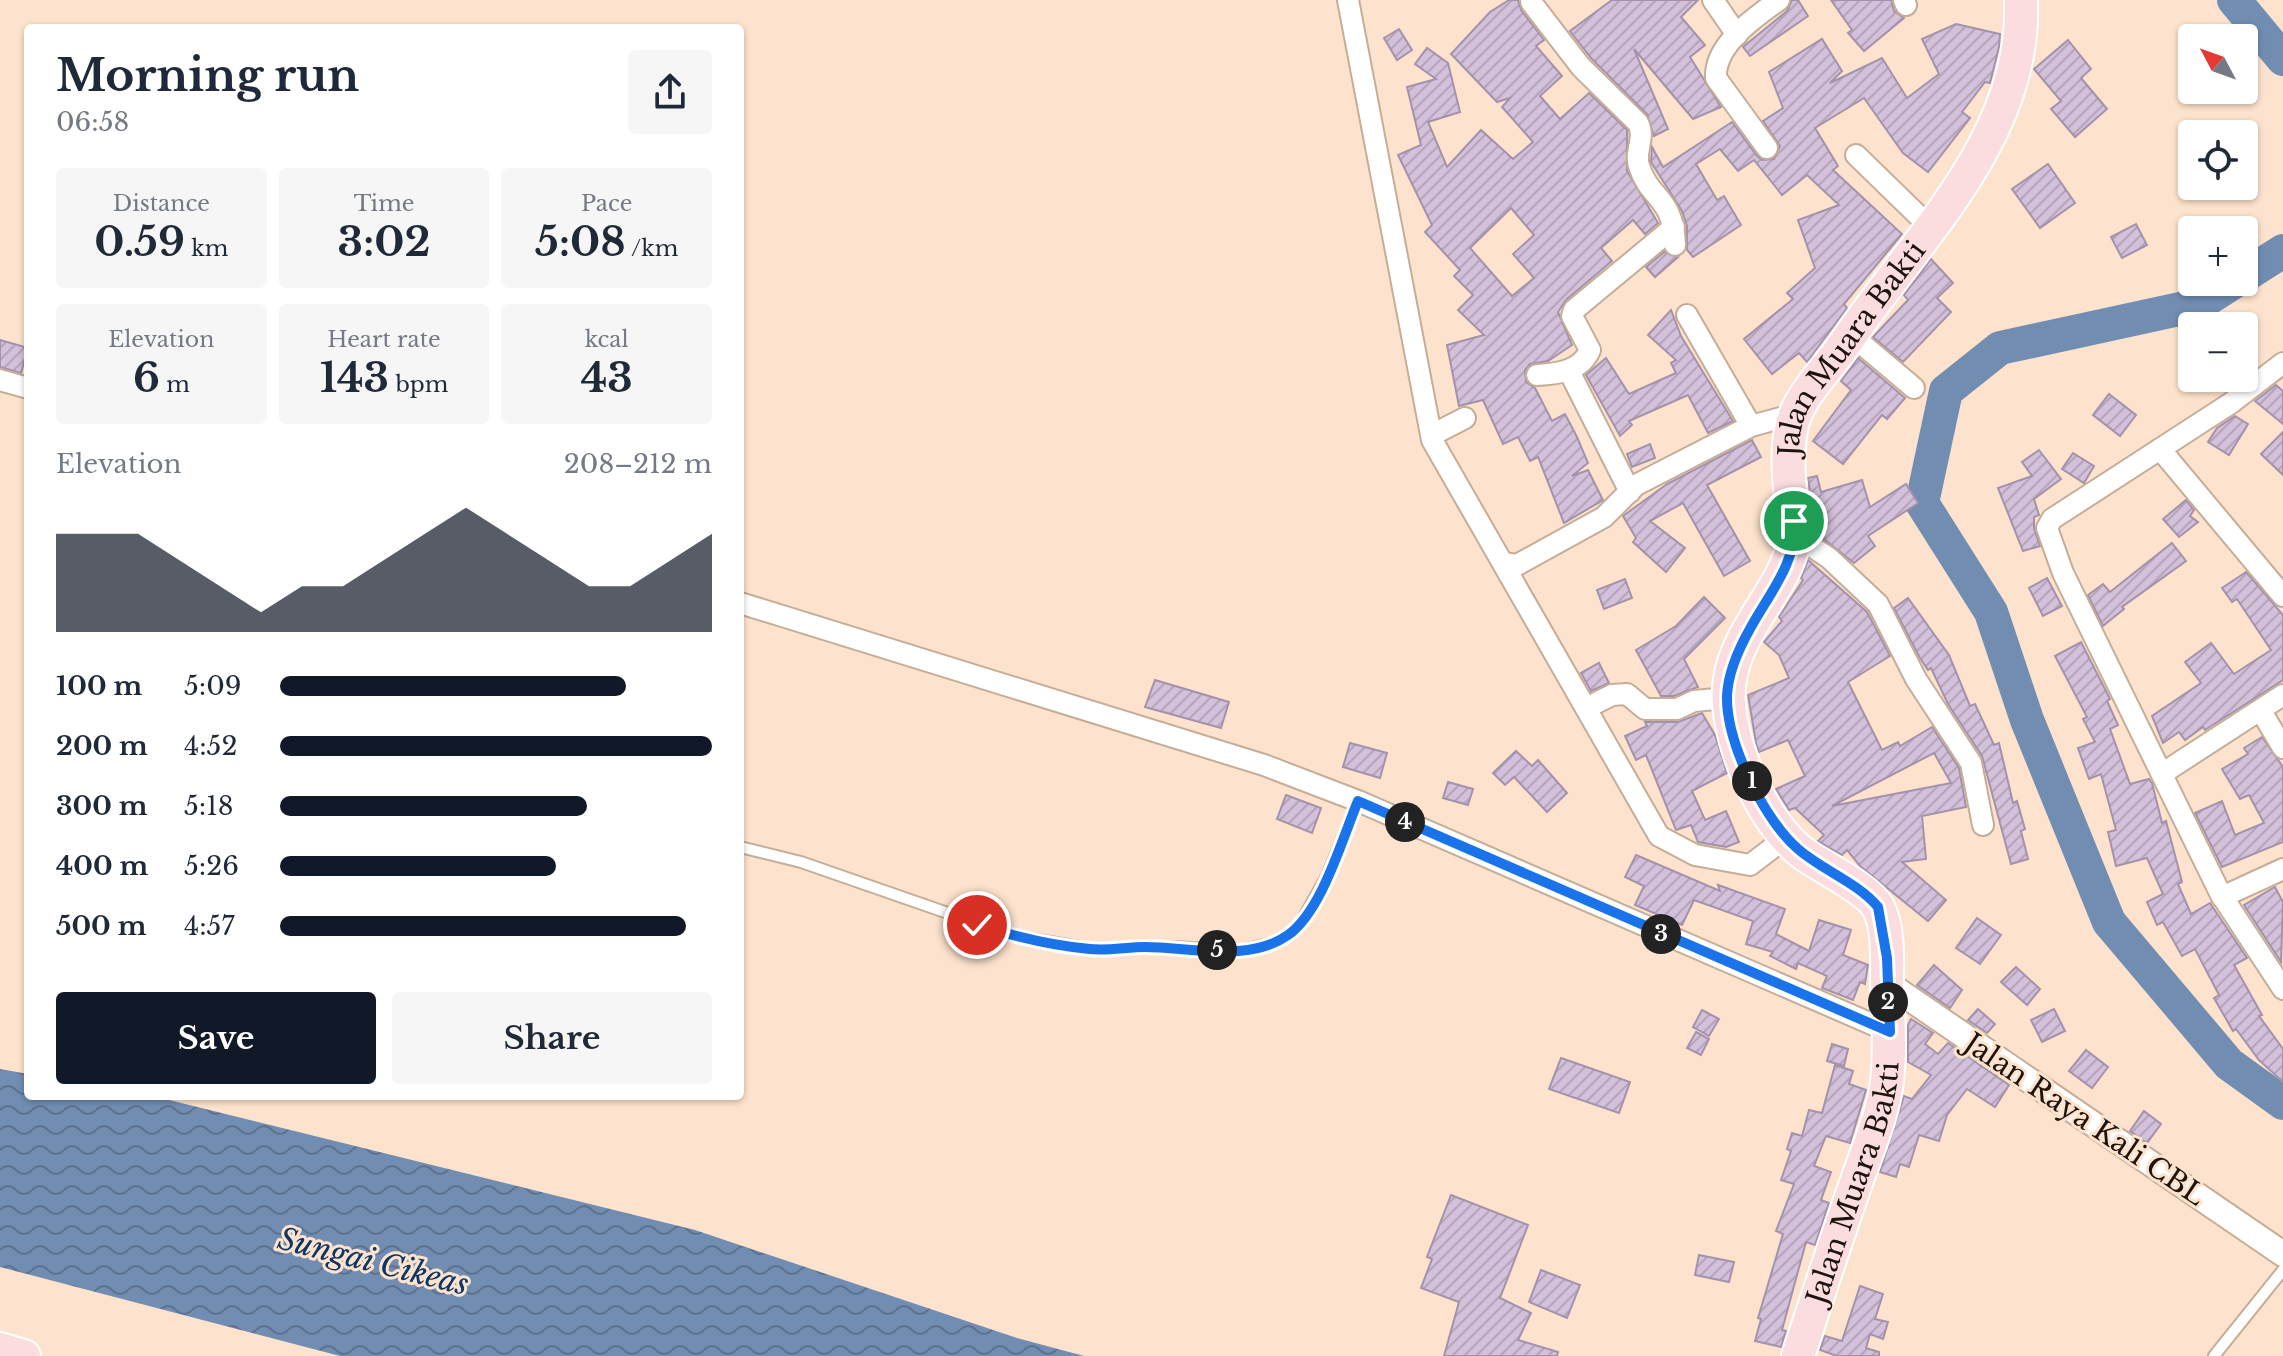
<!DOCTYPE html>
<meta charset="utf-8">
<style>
:root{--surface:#fff;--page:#f6f6f7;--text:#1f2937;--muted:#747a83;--accent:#111827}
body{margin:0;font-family:"Libre Baskerville",serif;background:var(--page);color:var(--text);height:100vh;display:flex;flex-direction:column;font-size:30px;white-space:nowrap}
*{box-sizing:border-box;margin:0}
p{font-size:26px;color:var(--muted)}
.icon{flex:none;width:44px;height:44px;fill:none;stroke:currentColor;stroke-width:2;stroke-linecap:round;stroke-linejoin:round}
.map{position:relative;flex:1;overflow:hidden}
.details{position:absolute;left:24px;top:24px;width:720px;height:1076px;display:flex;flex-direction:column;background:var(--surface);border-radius:8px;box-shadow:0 2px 6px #0004}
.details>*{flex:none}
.needle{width:52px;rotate:311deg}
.fabs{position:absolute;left:2178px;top:24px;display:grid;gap:16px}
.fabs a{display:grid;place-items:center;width:80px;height:80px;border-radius:8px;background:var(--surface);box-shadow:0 2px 6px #0004;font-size:40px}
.pin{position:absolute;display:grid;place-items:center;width:68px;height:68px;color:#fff;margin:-34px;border:4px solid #fff;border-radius:50%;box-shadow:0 2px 8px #0007}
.km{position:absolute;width:40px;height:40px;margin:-20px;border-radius:50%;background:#222;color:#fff;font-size:22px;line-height:40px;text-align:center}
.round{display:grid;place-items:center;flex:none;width:84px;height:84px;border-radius:8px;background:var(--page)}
.summary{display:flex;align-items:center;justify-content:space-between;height:136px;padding:0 32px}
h1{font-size:44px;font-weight:700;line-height:60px}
.figures{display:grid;grid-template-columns:repeat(3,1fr);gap:12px;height:136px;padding:8px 32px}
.figures div{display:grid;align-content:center;border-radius:8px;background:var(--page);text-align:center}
.figures b{font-size:40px;font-weight:700}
.figures small{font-size:22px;font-weight:400}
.figures p{font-size:22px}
.chart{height:224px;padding:16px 32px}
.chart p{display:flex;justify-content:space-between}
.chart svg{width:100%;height:144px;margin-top:8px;fill:var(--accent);opacity:.7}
.action{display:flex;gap:16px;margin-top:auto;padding:16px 32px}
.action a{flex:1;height:92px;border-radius:8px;background:var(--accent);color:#fff;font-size:32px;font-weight:700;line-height:92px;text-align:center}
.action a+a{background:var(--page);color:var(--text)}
ul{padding:0 32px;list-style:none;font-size:26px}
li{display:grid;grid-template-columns:128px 96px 1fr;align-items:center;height:60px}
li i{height:20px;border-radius:10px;background:var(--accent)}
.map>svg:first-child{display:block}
</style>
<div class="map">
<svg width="2283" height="1356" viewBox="0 0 2283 1356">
<defs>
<pattern id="water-waves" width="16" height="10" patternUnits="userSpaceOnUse" patternTransform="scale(2)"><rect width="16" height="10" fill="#718db2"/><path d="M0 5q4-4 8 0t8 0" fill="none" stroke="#5c728f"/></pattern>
<pattern id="building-hatch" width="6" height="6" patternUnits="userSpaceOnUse" patternTransform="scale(2)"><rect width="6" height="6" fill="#d3c0da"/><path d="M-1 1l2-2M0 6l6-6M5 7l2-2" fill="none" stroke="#b5a4ba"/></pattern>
</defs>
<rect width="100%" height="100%" fill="#fde3cd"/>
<path fill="url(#water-waves)" d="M 0,1069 L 28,1074 L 28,1096 L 165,1099 L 695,1230 L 1017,1338 L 1084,1356 L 340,1356 L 0,1267 Z"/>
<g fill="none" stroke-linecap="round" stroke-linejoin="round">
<g stroke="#718db2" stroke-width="34">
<path d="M 2234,0 L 2283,59"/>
<path d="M 2244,276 L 2283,251"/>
<path d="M 2234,282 L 2198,305 L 2000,348 L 1946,391 L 1922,503 L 1991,612 L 2027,720 L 2109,922 L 2229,1064 L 2283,1103"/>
</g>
</g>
<g fill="url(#building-hatch)" stroke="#a492ab" stroke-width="2" fill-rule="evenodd">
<path d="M 1509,0 L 1518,0 L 1521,10 L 1544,40 L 1536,46 L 1562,76 L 1540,96 L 1560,119 L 1589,93 L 1627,130 L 1627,171 L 1658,223 L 1645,234 L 1633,220 L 1601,248 L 1612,261 L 1566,300 L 1558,312 L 1572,345 L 1548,361 L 1530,364 L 1525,370 L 1526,382 L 1535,388 L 1552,421 L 1565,414 L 1577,437 L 1588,463 L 1572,476 L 1588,470 L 1603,500 L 1564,523 L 1538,457 L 1530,461 L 1518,437 L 1503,444 L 1483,400 L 1459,406 L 1447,345 L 1484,335 L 1458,310 L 1473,295 L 1454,276 L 1460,270 L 1425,232 L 1432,225 L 1398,155 L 1421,145 L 1407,87 L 1436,79 L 1415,64 L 1427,48 L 1448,63 L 1460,112 L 1428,122 L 1447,167 L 1481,130 L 1513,159 L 1533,142 L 1502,107 L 1510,98 L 1497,102 L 1451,54 L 1490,12 ZM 1511,208 L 1534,235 L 1513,254 L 1534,278 L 1512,296 L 1470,248 Z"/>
<path d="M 1612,0 L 1698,0 L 1681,17 L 1705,45 L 1690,57 L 1721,107 L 1693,119 L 1634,49 L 1668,129 L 1654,136 L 1647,114 L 1591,58 L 1570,31 Z"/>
<path d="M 1792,0 L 1798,0 L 1808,16 L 1750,56 L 1743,47 L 1787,11 Z"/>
<path d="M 1831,0 L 1891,0 L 1894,11 L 1904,18 L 1864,51 L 1848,33 L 1852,30 Z"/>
<path d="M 1956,24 L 2000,34 L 1999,47 L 1990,83 L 1985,82 L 1962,112 L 1970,118 L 1928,172 L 1903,153 L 1864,98 L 1815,128 L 1838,166 L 1833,170 L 1902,234 L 1844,304 L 1847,308 L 1807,362 L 1799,353 L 1772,374 L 1744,339 L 1793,299 L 1787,293 L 1815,268 L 1798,220 L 1839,205 L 1807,175 L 1782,195 L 1754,160 L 1738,171 L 1720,149 L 1696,164 L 1717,200 L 1724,196 L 1741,225 L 1693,257 L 1687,250 L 1687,226 L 1682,211 L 1651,162 L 1652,147 L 1663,167 L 1732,122 L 1757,156 L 1762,160 L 1774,159 L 1780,146 L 1763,121 L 1783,108 L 1769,72 L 1822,39 L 1842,71 L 1830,83 L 1882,58 L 1907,98 L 1939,74 L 1922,39 Z"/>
<path d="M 1399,29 L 1412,50 L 1397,60 L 1384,38 Z"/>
<path d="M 2068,40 L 2091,69 L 2081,78 L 2107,109 L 2075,137 L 2051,109 L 2061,101 L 2034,69 Z"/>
<path d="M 2048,164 L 2075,203 L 2040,228 L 2012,189 Z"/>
<path d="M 2136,224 L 2147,245 L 2122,258 L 2111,237 Z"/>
<path d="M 1664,252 L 1678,257 L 1655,277 L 1646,267 Z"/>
<path d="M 1931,259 L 1953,283 L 1937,298 L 1951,312 L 1903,362 L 1873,337 L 1908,300 L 1904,295 Z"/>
<path d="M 1671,310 L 1681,336 L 1733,421 L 1708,433 L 1688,395 L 1629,421 L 1632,425 L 1620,436 L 1586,375 L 1606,358 L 1629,394 L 1676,373 L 1671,363 L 1676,360 L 1648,335 Z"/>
<path d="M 0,340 L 28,348 L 21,373 L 0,367 Z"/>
<path d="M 1858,358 L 1905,398 L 1887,419 L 1882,415 L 1843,464 L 1813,441 L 1851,390 L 1841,381 Z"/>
<path d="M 2276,385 L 2283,391 L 2283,424 L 2255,401 Z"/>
<path d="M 2109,394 L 2136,415 L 2120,436 L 2093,415 Z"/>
<path d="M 2235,416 L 2248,424 L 2229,455 L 2208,442 L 2217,428 Z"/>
<path d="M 2283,432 L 2283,475 L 2261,454 Z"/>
<path d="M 1752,440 L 1761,457 L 1707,485 L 1750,561 L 1724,576 L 1683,503 L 1650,521 L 1685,548 L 1666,572 L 1633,542 L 1636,538 L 1623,516 L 1667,484 Z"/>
<path d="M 1650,444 L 1655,458 L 1632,467 L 1627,454 Z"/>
<path d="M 2039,450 L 2061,479 L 2034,499 L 2039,515 L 2034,517 L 2034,528 L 2040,546 L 2023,551 L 1998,488 L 2032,476 L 2022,462 Z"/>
<path d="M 2073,453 L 2094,466 L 2084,483 L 2062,469 Z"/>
<path d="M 1817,476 L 1821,492 L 1862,480 L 1870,507 L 1906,484 L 1918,503 L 1868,536 L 1875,546 L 1854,563 L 1824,539 L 1814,522 L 1808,478 Z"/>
<path d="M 2186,500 L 2194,510 L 2190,516 L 2198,522 L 2179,537 L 2163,519 Z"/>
<path d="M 2172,543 L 2186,561 L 2122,607 L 2124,609 L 2103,626 L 2088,595 L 2103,584 L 2110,592 Z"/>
<path d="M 1808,560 L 1867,612 L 1890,656 L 1848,682 L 1882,750 L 1898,742 L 1900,746 L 1932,727 L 1959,768 L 1966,807 L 1922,816 L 1926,859 L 1902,862 L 1946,900 L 1928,921 L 1860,866 L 1847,850 L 1842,855 L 1818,841 L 1824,835 L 1795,808 L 1789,810 L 1776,789 L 1805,776 L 1788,740 L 1759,752 L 1756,743 L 1748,695 L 1789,678 L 1779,655 L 1764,642 L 1782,621 L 1779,617 L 1803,580 L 1801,578 ZM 1934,753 L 1951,783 L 1832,806 Z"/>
<path d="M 2246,572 L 2283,615 L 2283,680 L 2205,730 L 2203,727 L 2185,740 L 2179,732 L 2163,743 L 2152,716 L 2201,683 L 2185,662 L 2211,643 L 2234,674 L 2271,650 L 2237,599 L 2232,602 L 2222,588 Z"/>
<path d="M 2047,578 L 2062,606 L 2043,616 L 2029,588 Z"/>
<path d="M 1625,579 L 1632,598 L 1604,609 L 1597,590 Z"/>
<path d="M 1704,597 L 1725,618 L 1684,659 L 1698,687 L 1674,696 L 1661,696 L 1636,650 L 1676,626 Z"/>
<path d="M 1908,598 L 1949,655 L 1970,706 L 1975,704 L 1994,745 L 1999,743 L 2013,803 L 2017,801 L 2025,829 L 2021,831 L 2028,859 L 2011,864 L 1982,756 L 1948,704 L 1931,668 L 1928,670 L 1920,658 L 1894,608 Z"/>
<path d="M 2081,642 L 2110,699 L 2107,701 L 2118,725 L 2110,729 L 2130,784 L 2149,779 L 2152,783 L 2162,823 L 2166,821 L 2182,882 L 2178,884 L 2191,914 L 2210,903 L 2247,958 L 2234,965 L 2262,1015 L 2259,1016 L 2283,1049 L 2283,1082 L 2259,1060 L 2236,1029 L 2233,1031 L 2214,998 L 2219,995 L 2195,949 L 2182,956 L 2163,922 L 2157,925 L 2147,902 L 2163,894 L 2147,858 L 2116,866 L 2108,832 L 2116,830 L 2101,774 L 2089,779 L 2078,748 L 2095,742 L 2083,719 L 2087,717 L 2055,656 Z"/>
<path d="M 1599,663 L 1609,683 L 1591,691 L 1581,673 Z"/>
<path d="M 1155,680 L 1229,702 L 1221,728 L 1145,707 Z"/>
<path d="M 1702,713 L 1715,735 L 1727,773 L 1692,791 L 1705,820 L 1726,811 L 1739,842 L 1726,847 L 1698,842 L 1691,825 L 1676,830 L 1646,755 L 1636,760 L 1625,736 L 1647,726 L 1645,722 L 1678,722 Z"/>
<path d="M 2262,737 L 2283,767 L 2283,842 L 2222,867 L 2195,813 L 2222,801 L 2235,835 L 2264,823 L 2249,795 L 2240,799 L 2222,769 L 2248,754 L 2244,748 Z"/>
<path d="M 1350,743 L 1387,753 L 1380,778 L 1343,767 Z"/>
<path d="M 1516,751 L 1532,766 L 1538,760 L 1567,793 L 1547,812 L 1514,777 L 1505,785 L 1493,773 Z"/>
<path d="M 1448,782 L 1473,789 L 1468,805 L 1443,798 Z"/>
<path d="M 1286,795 L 1321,808 L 1312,833 L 1277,819 Z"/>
<path d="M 1636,855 L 1720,891 L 1718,885 L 1785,909 L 1776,934 L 1809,951 L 1819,920 L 1851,930 L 1843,955 L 1868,965 L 1865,984 L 1860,982 L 1853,1000 L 1822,988 L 1827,976 L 1798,963 L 1796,969 L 1770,956 L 1773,952 L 1746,944 L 1753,921 L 1694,900 L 1682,925 L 1635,905 L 1644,886 L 1625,877 Z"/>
<path d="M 2275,887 L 2283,902 L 2281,962 L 2244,905 Z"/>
<path d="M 1977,918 L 2001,935 L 1980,964 L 1956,948 Z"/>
<path d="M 1934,965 L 1962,990 L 1950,1008 L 1917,985 Z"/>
<path d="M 2016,967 L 2040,989 L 2027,1005 L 2001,982 Z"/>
<path d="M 1978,1009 L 1995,1024 L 1987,1033 L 1968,1020 Z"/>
<path d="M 2054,1009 L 2065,1031 L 2042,1042 L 2031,1020 Z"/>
<path d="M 1702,1010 L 1719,1019 L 1709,1036 L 1693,1027 Z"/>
<path d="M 1911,1019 L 1933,1033 L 1925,1044 L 1938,1054 L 1948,1043 L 2009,1085 L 1995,1107 L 1967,1089 L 1947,1115 L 1939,1141 L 1919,1135 L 1909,1167 L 1900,1164 L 1896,1177 L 1880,1172 L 1904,1096 L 1912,1099 L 1931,1075 L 1908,1062 L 1908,1025 Z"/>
<path d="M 1696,1032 L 1709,1039 L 1701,1055 L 1687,1048 Z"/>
<path d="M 1832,1044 L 1848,1049 L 1844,1066 L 1827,1061 Z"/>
<path d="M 2086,1050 L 2108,1067 L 2092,1088 L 2069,1071 Z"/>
<path d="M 1561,1058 L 1630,1082 L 1619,1113 L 1549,1089 Z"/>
<path d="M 1835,1065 L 1853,1071 L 1849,1084 L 1866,1090 L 1850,1143 L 1826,1136 L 1814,1166 L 1831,1172 L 1821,1200 L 1829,1203 L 1815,1245 L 1806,1242 L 1782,1330 L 1786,1331 L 1781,1347 L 1755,1341 L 1761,1319 L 1758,1318 L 1783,1234 L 1776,1231 L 1794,1184 L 1781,1180 L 1791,1151 L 1787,1149 L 1792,1133 L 1802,1136 L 1809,1110 L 1822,1113 Z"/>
<path d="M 2144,1111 L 2161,1124 L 2147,1143 L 2130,1131 Z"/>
<path d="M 1451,1195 L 1528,1225 L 1500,1298 L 1531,1313 L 1518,1340 L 1558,1352 L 1557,1356 L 1444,1356 L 1459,1302 L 1421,1288 L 1432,1259 L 1427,1257 Z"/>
<path d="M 1699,1255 L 1734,1262 L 1729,1282 L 1695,1275 Z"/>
<path d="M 1541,1270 L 1580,1285 L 1567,1318 L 1529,1302 Z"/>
<path d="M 1860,1286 L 1883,1294 L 1875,1319 L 1888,1322 L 1883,1339 L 1870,1334 L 1866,1348 L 1879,1352 L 1879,1356 L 1837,1356 L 1820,1350 L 1825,1336 L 1842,1341 Z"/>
</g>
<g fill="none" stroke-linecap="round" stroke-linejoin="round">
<g stroke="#c5ad97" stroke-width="14">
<g id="service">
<path d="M 740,847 L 801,862 L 1011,935 L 1090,949 L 1176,947 L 1238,951 L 1277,942 L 1299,926 L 1327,876 L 1358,801"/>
<path d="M 2214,1356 L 2283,1270"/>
</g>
</g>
<g stroke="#c5ad97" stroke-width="24">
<g id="minor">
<path d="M 1348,0 L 1432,440 L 1659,836 L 1695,855 L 1750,865 L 1771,849 L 1782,834"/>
<path d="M 1713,0 L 1737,35"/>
<path d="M 1904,0 L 1906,5"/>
<path d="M 1531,2 L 1581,67 L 1638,123 C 1646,138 1634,151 1639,166 C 1650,201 1673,195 1675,245"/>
<path d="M 1767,148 L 1716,78 C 1714,45 1755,17 1779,0"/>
<path d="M 1856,155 L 1932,229"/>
<path d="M 1687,315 L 1751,426"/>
<path d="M 1850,334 L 1914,388"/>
<path d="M 2283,363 L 2231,403 L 2052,519 L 2047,528 L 2063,573 L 2220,893 L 2283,989"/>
<path d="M 1569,371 L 1630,492"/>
<path d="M 1537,375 C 1558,374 1581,371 1590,350 L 1572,316 L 1574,310 L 1674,227"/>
<path d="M 0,380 L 28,388"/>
<path d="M 1432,435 L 1465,418"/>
<path d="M 2160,449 L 2283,596"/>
<path d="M 1796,536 L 1829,558 L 1878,604 L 1916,679 L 1971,763 L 1983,825"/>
<path d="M 1503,563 L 1517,565 L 1604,517 L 1636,485 L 1751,426 L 1795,414"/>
<path d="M 740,603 L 1264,765 L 1358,801 L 1890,1032"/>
<path d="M 1586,708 L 1612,695 L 1627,694 L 1645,709 L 1677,709 L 1694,701 L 1727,698"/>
<path d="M 2261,711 L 2283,748"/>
<path d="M 2163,773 L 2283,695"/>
<path d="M 2222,897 L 2283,869"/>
</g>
</g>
<g stroke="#c5ad97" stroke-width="28">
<path id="tertiary" d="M 1887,983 L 2283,1254"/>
</g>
<g stroke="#fff" stroke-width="36">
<g id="primary">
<path d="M 0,1349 L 24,1356"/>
<path id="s1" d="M 1798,1356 C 1817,1298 1836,1240 1856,1183 C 1867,1151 1883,1115 1887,1081 C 1891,1048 1888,1016 1887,982 C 1887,959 1889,928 1878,907 C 1867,888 1823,868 1804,854 C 1761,823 1721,731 1730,679 C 1738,628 1783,591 1794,542 C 1797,527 1793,511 1791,497 C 1788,473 1786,436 1796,413 C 1806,389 1829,367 1844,345 C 1914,240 2027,138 2021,0"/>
</g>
</g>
<use href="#service" stroke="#fff" stroke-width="10"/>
<use href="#minor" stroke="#fff" stroke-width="20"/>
<use href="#tertiary" stroke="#fff" stroke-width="24"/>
<use href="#primary" stroke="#fbdddf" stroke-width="32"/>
</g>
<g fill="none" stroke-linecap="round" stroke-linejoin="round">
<g stroke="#fff" stroke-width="16">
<path id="route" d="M 977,925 C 1013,936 1053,946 1090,949 C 1108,951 1127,947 1145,947 C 1190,947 1249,963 1288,935 C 1322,911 1342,839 1358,801 L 1890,1032 L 1887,958 L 1878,907 C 1857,882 1822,870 1798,849 C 1764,820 1726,742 1727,696 C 1728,672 1739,648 1751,627 C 1769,594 1798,561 1794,521"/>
</g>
<use href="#route" stroke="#1a73e8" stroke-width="10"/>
</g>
<g text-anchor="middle" stroke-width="6" stroke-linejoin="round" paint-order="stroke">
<g font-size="28" fill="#1d140c" stroke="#fde3cd">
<text dy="10" stroke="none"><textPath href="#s1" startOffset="1118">Jalan Muara Bakti</textPath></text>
<text transform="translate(2085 1119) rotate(34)" y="10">Jalan Raya Kali CBL</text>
<text dy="10" stroke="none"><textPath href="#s1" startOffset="182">Jalan Muara Bakti</textPath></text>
</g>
<g font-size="30" font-style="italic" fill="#0e3665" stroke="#fde3cd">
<text transform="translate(373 1262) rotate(14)" y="10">Sungai Cikeas</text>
</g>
</g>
</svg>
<div class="fabs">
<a><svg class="needle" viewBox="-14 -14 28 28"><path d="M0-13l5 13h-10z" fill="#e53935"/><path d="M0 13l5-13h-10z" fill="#747a83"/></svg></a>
<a><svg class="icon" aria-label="locate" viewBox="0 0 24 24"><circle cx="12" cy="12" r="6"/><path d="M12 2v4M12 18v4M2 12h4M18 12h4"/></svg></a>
<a>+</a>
<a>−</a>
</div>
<div class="pin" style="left:1794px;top:521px;background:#1e9e55"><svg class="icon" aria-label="arrive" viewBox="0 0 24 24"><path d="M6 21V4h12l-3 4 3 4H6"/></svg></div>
<div class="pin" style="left:977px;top:925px;background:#d93025"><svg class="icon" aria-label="check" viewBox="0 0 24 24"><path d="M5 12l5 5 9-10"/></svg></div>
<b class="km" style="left:1752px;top:781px">1</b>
<b class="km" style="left:1888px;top:1002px">2</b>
<b class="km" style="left:1661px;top:934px">3</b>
<b class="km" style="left:1405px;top:822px">4</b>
<b class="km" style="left:1217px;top:950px">5</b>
<section class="details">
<div class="summary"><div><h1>Morning run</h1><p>06:58</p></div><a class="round"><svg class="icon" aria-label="share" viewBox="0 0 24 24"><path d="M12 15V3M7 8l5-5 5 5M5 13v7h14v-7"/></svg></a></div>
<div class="figures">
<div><p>Distance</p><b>0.59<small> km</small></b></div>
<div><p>Time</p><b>3:02</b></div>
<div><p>Pace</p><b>5:08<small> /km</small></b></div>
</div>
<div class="figures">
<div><p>Elevation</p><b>6<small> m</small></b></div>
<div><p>Heart rate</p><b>143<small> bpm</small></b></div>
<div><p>kcal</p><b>43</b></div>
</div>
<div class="chart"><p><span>Elevation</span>208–212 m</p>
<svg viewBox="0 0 160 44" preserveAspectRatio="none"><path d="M0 44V14L10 14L20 14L30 22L40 30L50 38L60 30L70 30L80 22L90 14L100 6L110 14L120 22L130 30L140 30L150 22L160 14V44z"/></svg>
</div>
<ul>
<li><b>100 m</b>5:09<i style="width:80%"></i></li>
<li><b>200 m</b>4:52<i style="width:100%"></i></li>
<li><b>300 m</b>5:18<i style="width:71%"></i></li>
<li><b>400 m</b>5:26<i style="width:64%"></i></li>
<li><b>500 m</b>4:57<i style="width:94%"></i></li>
</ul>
<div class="action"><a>Save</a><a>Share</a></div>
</section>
</div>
